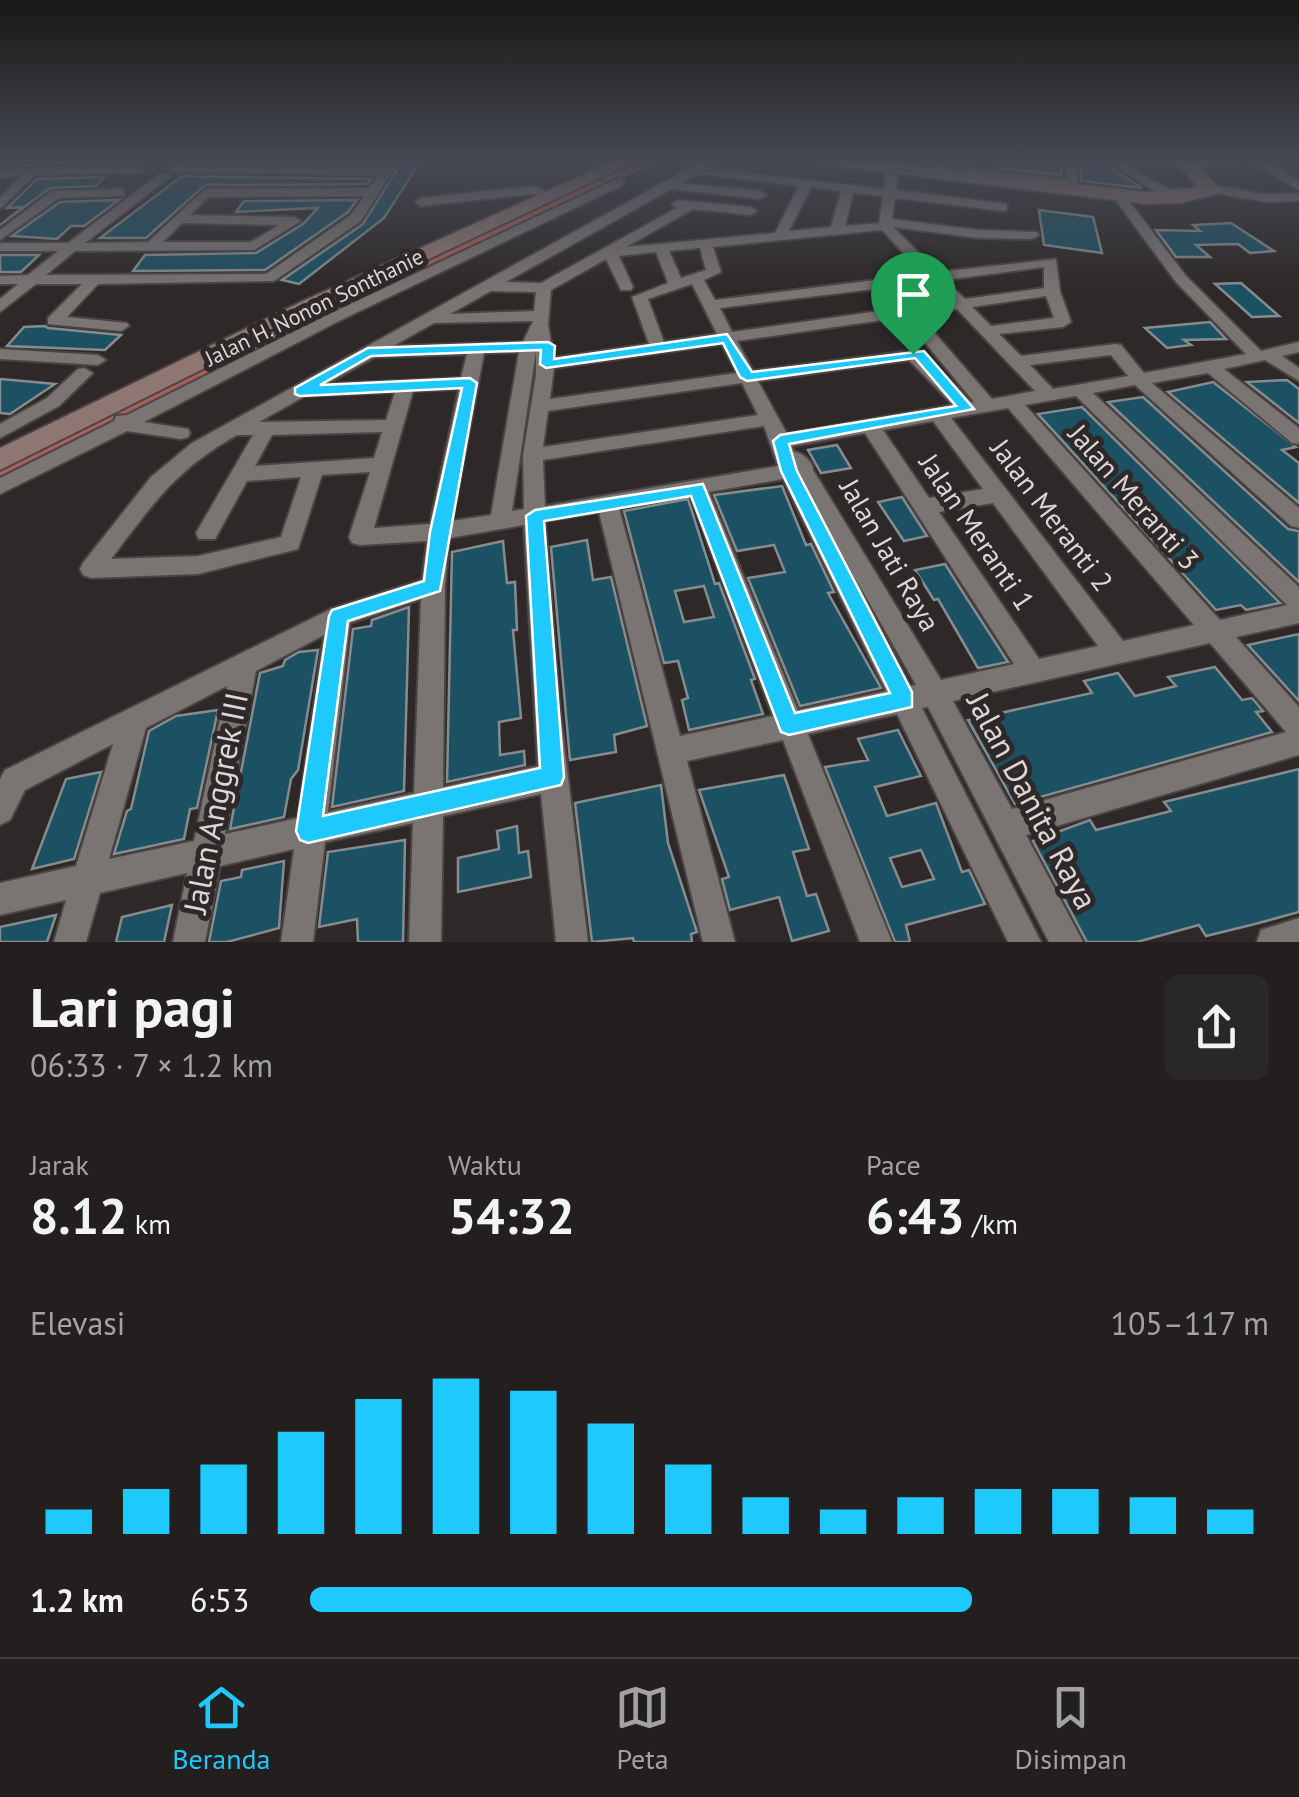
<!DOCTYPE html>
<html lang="id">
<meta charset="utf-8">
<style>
:root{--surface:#221f1e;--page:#2a2727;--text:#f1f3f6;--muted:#a2a2a4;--line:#3f3d3c;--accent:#1ec9fd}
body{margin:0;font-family:"PT Sans",sans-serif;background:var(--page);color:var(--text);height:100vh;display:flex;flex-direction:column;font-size:38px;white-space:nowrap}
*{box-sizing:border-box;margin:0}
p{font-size:32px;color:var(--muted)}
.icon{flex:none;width:55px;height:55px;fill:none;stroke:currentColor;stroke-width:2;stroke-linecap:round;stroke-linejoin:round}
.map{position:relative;height:942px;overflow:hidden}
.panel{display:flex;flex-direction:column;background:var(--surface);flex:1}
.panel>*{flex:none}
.pin{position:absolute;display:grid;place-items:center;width:85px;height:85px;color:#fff;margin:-102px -42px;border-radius:50% 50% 50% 0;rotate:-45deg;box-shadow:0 0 10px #0007}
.pin .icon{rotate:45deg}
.round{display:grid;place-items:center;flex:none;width:105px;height:105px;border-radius:15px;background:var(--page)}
.headline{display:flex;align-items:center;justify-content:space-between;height:170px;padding:0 30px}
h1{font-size:55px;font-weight:700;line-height:75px}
.metrics{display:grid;grid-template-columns:repeat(3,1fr);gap:15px;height:170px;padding:10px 30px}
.metrics div{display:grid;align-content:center}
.metrics b{font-size:50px;font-weight:700}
.metrics small{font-size:28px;font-weight:400}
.metrics p{font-size:28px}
.chart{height:280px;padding:20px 30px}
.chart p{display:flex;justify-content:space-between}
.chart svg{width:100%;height:180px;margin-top:10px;stroke:var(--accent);stroke-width:6}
ul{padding:0 30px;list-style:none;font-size:32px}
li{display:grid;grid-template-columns:160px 120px 1fr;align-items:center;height:75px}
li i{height:25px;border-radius:12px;background:var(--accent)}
.tabs{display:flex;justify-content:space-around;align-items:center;height:140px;border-top:2px solid var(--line);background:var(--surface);font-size:28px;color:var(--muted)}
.tabs a{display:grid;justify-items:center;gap:5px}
.tabs .active{color:var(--accent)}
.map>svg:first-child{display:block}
</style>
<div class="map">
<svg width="1299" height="942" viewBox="0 0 1299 942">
<rect width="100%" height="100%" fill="#2e2928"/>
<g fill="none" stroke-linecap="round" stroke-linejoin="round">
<path fill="#ad5f55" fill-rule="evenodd" d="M 635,160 L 660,160 L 0,481 L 0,456 L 306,310 Z"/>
</g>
<g fill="#1c5063" stroke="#868c8e" stroke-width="2.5" fill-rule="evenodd">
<path d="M 13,160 L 120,160 L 7,166 Z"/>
<path d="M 301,160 L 420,162 L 384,218 L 299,284 L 282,280 L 363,224 L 396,171 L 386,164 L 222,163 Z"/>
<path d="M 996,160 L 1061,160 L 1062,175 L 995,168 Z"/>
<path d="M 1081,160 L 1112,169 L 1142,188 L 1081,181 Z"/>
<path d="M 182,176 L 371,179 L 367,184 L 205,185 L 146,238 L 100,238 Z"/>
<path d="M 104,177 L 96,186 L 50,188 L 0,225 L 23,207 L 7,208 L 37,179 Z"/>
<path d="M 119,200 L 84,226 L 71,226 L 57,239 L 12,236 L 60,202 Z"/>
<path d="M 357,200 L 348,212 L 265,270 L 133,271 L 145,255 L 256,253 L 303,224 L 318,208 L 236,212 L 244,201 Z"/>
<path d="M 1039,210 L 1093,217 L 1102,253 L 1044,245 Z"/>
<path d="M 1231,223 L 1274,251 L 1250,253 L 1238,244 L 1196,245 L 1210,257 L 1176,257 L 1156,230 L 1200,231 L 1193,225 Z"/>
<path d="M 0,255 L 39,255 L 21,272 L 0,272 Z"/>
<path d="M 1241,283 L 1279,316 L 1252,317 L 1215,284 Z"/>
<path d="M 1210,322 L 1226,339 L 1184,340 L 1191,345 L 1167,348 L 1145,328 Z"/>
<path d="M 45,326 L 48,328 L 121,335 L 105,350 L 7,346 L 24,327 Z"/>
<path d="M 0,379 L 12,380 L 55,384 L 10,414 L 0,413 Z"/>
<path d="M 1287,380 L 1299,389 L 1299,423 L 1247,382 Z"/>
<path d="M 1213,382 L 1296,447 L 1282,450 L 1299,463 L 1299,503 L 1168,392 Z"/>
<path d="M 1143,397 L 1288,529 L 1299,531 L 1299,582 L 1108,402 Z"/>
<path d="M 1082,407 L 1280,603 L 1246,610 L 1241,605 L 1216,610 L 1038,414 Z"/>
<path d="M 837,445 L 851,468 L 821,473 L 808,450 Z"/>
<path d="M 782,486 L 806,545 L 811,544 L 834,592 L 828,593 L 881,688 L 800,706 L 748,578 L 785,572 L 774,545 L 737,551 L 714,495 Z"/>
<path d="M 902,497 L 927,536 L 904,541 L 878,502 Z"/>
<path d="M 688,499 L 715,584 L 719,583 L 755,679 L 751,680 L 763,714 L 689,730 L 682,700 L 688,698 L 678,661 L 664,663 L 624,511 ZM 704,586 L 714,617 L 684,622 L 675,591 Z"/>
<path d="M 587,540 L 593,580 L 611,577 L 647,726 L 614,735 L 616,752 L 570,760 L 551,547 Z"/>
<path d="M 503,541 L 507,583 L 515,582 L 517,630 L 513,630 L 521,718 L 499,722 L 500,755 L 524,751 L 525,765 L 447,782 L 452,552 Z"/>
<path d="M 945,564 L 964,594 L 1008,662 L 978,668 L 938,599 L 934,600 L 915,570 Z"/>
<path d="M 409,607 L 404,791 L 332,807 L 353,629 L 371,626 L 372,620 Z"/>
<path d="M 1299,634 L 1299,701 L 1248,645 Z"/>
<path d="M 318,650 L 298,770 L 291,779 L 284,817 L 230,829 L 260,673 L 283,666 L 285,660 L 299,652 Z"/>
<path d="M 1215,667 L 1242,700 L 1252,698 L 1263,711 L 1256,712 L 1272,732 L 1015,804 L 968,720 L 1092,693 L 1084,681 L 1118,673 L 1135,696 L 1176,686 L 1168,677 Z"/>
<path d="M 218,710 L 197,808 L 190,809 L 184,839 L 114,854 L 127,811 L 131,809 L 149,731 L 176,716 Z"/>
<path d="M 898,730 L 921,776 L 875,787 L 887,816 L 936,803 L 962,872 L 969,870 L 985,904 L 906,925 L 910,942 L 895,942 L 825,767 L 868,760 L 858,739 ZM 921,850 L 934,879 L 902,887 L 890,858 Z"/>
<path d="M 1299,769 L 1299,912 L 1255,924 L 1206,936 L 1199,925 L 1137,942 L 1087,942 L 1033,841 L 1090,820 L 1096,830 L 1171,811 L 1164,802 Z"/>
<path d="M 101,772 L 74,859 L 32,869 L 66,779 Z"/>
<path d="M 784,775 L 809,849 L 793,852 L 807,896 L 816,894 L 829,931 L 792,941 L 779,897 L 730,910 L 722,879 L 729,877 L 699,790 Z"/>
<path d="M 661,785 L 668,843 L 697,932 L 691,934 L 692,942 L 634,942 L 633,938 L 592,942 L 575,803 Z"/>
<path d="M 517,826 L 519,853 L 528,851 L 531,877 L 458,892 L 458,858 L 499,849 L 497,831 Z"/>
<path d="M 405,840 L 403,942 L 358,942 L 357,919 L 319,927 L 328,852 Z"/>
<path d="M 284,861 L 279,928 L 227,942 L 209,942 L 221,881 L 241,877 L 242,870 Z"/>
<path d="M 172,905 L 164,942 L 116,942 L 122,917 Z"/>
<path d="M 56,915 L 47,942 L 0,942 L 0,927 Z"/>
</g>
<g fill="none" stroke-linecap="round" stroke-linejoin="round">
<g stroke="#494544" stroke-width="4">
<g id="street">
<path d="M 704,160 L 719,160 L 708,168 L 884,189 L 886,170 L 892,166 L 898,170 L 896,190 L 1007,204 L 1007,210 L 1003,211 L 895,198 L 892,219 L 978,230 L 1037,232 L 1039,235 L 1032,239 L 978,238 L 893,227 L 938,272 L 1056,259 L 1060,291 L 1071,322 L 1063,327 L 999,334 L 1021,356 L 1115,344 L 1121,345 L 1144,373 L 1246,354 L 1176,282 L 1112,195 L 1118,191 L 1122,192 L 1186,276 L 1261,351 L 1299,342 L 1299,352 L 1282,356 L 1299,368 L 1299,381 L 1265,360 L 1224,369 L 1299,428 L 1299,444 L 1292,443 L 1208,373 L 1152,383 L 1299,508 L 1299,528 L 1291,526 L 1135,385 L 1093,393 L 1299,587 L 1299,623 L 1236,637 L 1299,707 L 1299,755 L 1026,835 L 1083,942 L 1049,942 L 928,707 L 922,708 L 1041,942 L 1008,942 L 897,714 L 808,734 L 892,942 L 860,942 L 783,740 L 687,761 L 735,942 L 703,942 L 599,512 L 545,521 L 559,702 L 588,942 L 556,942 L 541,794 L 443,816 L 441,942 L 409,942 L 413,823 L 325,842 L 313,942 L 281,942 L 294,849 L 220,866 L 205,942 L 173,942 L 187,873 L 100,893 L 86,942 L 54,942 L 66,900 L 0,915 L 0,883 L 76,866 L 113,744 L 25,790 L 10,820 L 0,825 L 0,779 L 5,770 L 331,609 L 422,580 L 427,541 L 360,545 L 352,543 L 349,537 L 370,472 L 322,475 L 298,549 L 198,574 L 91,578 L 83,575 L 80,569 L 83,563 L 151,477 L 192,443 ZM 698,174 L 799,186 L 775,233 L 626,247 L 693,209 L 751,215 L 757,211 L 751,207 L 678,200 L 672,204 L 677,208 L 541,283 L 506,282 L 671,189 L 760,199 L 766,195 L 760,191 L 681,183 ZM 811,187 L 841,191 L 831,227 L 789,231 ZM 853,193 L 883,196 L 879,223 L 845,226 ZM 882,230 L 923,274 L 715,300 L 704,280 L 721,272 L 713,247 ZM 700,248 L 706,270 L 681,278 L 669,251 ZM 656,252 L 668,283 L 632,297 L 649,344 L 554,358 L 548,325 L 551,290 L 606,259 L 621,290 L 631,290 L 633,287 L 619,256 ZM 1044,267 L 1044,288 L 965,299 L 945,280 ZM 931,282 L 949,301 L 732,332 L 720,308 ZM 692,284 L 717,334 L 664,342 L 648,299 ZM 491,291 L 536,292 L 534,311 L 450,314 ZM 1046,296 L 1054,318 L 991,326 L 972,307 ZM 957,309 L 1035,391 L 992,399 L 919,315 ZM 904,317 L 974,402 L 971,402 L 919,350 L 753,371 L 737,341 ZM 533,321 L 523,342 L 393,346 L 434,323 ZM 722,344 L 737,373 L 550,399 L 554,368 ZM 536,351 L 536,375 L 523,455 L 524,509 L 512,511 ZM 519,352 L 491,515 L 452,521 L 484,353 ZM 467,354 L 461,378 L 326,384 L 375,357 ZM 1111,355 L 1128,376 L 1053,389 L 1030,365 ZM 909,360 L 953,405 L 787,434 L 758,381 ZM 742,383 L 758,415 L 543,447 L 548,411 ZM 459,389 L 430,524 L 374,528 L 413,391 ZM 395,392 L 386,420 L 259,422 L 305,396 ZM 1076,396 L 1287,605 L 1220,620 L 1025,405 ZM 1008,408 L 1194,625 L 1123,641 L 951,418 ZM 933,421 L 983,489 L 929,498 L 883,430 ZM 764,426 L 778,466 L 545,506 L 543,460 ZM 382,432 L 374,458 L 255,466 L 272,435 ZM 865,433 L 1014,664 L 941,680 L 813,470 C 814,463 802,452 794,452 L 792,446 ZM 237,435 L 253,435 L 196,533 L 199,539 L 215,539 L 247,481 L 301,477 L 281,537 L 198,556 L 111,559 C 153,504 175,470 237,435 ZM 783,479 L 886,691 L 798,710 L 709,492 ZM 690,495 L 773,716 L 680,736 L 619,508 ZM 993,503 L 1098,646 L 1039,659 L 939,512 ZM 524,525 L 538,766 L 443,787 L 445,586 L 449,538 ZM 854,576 L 916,685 L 910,686 ZM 421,599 L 414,793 L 328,812 L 350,623 ZM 324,635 L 298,818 L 225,834 L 256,671 ZM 1210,643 L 1286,732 L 1012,809 L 953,701 ZM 227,686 L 194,841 L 109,859 L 146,728 Z"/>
<path d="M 1065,160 L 1077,160 L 1077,194 L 1069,194 L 1067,186 L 934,171 L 928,168 L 934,165 L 1066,179 Z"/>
<path d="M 1093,160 L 1190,162 L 1190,166 L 1186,167 L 1128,165 L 1140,174 L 1187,197 C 1170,206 1132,176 1116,167 C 1109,163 1100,163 1093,160 Z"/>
<path d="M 1247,160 L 1262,160 L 1299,181 L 1299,190 Z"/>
<path d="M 175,166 L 386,168 L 392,172 L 361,221 L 274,281 L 98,284 L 67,317 L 127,323 L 129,326 L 121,331 L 48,324 L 48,318 L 82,284 L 36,284 L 0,312 L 0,299 L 18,284 L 0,284 L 0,276 L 28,275 L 58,251 L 0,251 L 0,243 L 68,243 L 161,173 L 171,176 L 85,243 L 148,242 L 205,189 L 369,188 L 378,175 L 171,172 L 169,170 ZM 364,196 L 351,215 L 266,274 L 46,275 L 75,251 L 254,250 L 301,221 L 294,217 L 190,215 L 208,197 ZM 182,223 L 279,225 L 251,242 L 163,242 Z"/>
<path d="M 138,167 L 144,171 L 142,173 L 35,175 L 0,209 L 0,198 L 22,175 L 0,178 L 0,170 Z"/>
<path d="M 619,178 L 623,179 L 623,185 L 339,321 L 144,422 L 188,429 L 190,433 L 188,437 L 181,439 L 127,431 L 0,494 L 0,478 L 114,421 L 116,416 L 127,415 L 327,315 Z"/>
<path d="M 1211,185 L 1266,194 L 1299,193 L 1299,201 L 1266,202 L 1207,192 L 1205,189 Z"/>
<path d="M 534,186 L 557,196 L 551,200 L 533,194 L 421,206 L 415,202 L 421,198 Z"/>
<path d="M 120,189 L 124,190 L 124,196 L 59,198 L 0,240 L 0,230 L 52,191 Z"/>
<path d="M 0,349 L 98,355 L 106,360 L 98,365 L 0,359 Z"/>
<path d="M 84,368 L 93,373 L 59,406 L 0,438 L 0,424 L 47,398 L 78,369 Z"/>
<path d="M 1299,918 L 1299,942 L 1257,942 L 1261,930 Z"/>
</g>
</g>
<g stroke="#494544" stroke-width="4">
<g id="secondary">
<path d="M 616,160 L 638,160 L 319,311 L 0,470 L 0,448 L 303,301 Z"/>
<path d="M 816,160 L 869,160 L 1146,192 L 1198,187 L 1177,164 L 1180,160 L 1245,160 L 1200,168 L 1220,190 L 1217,194 L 1181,203 L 1146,204 L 824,165 Z"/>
</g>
</g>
<use href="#street" fill="#7a7473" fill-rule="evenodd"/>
<use href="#secondary" fill="#8f7672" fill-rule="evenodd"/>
</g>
<linearGradient id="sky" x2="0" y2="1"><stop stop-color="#191716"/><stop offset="0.55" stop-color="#464953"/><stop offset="1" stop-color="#464953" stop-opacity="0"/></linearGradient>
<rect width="1299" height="292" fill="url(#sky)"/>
<path fill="#1ec9fd" stroke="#fff" stroke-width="2.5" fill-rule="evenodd" d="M 727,334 L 752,372 L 924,351 L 974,409 L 789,444 L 797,471 L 912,692 L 912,707 L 789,735 L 781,732 L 691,496 L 544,521 L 564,777 L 561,785 L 308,843 L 300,840 L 296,831 L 329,616 L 332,610 L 424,581 L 430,532 L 462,388 L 300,396 L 295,394 L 295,388 L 368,348 L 548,342 L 555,346 L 554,359 ZM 723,343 L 740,377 L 747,381 L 915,358 L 956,406 L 780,435 L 773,441 L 781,471 L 890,693 L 795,713 L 703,484 L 535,510 L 526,516 L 540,768 L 323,816 L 348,621 L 440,591 L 477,383 L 470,378 L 320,385 L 371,356 L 541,350 L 540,364 L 546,368 Z"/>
<g text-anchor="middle" stroke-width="10" stroke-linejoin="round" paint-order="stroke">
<g font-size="22" fill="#dbd7d7" stroke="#2e2928">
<text transform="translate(314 307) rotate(-26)" y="8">Jalan H. Nonon Sonthanie</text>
</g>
<g font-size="28" fill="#dbd7d7" stroke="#2e2928">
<text transform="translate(1134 497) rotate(49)" y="10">Jalan Meranti 3</text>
<text transform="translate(1052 515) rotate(53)" y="10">Jalan Meranti 2</text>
<text transform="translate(977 532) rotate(56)" y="10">Jalan Meranti 1</text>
<text transform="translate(890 555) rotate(60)" y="10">Jalan Jati Raya</text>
</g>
<g font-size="32" fill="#dbd7d7" stroke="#2e2928">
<text transform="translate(1032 801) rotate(62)" y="11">Jalan Danita Raya</text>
<text transform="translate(216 803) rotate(-79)" y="11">Jalan Anggrek III</text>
</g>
</g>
</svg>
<div class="pin" style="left:913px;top:354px;background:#1e9e55"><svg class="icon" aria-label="arrive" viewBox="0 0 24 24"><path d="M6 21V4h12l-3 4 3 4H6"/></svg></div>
</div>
<section class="panel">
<div class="headline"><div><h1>Lari pagi</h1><p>06:33 · 7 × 1.2 km</p></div><a class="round"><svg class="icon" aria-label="share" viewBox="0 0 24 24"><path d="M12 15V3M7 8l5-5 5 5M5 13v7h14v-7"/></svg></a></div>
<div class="metrics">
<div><p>Jarak</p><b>8.12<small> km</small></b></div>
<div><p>Waktu</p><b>54:32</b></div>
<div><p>Pace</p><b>6:43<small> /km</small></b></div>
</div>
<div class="chart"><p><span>Elevasi</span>105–117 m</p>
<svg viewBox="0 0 160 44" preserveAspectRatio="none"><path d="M5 44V38M15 44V33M25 44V27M35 44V19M45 44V11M55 44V6M65 44V9M75 44V17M85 44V27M95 44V35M105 44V38M115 44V35M125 44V33M135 44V33M145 44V35M155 44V38"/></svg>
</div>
<ul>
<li><b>1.2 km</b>6:53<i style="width:69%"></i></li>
</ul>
</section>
<nav class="tabs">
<a class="active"><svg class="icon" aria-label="home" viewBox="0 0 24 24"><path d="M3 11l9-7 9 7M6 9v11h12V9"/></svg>Beranda</a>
<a><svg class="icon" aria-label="map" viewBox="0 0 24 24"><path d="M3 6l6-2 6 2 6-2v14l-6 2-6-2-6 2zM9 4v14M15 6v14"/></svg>Peta</a>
<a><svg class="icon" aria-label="saved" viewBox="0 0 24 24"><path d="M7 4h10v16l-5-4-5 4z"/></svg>Disimpan</a>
</nav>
